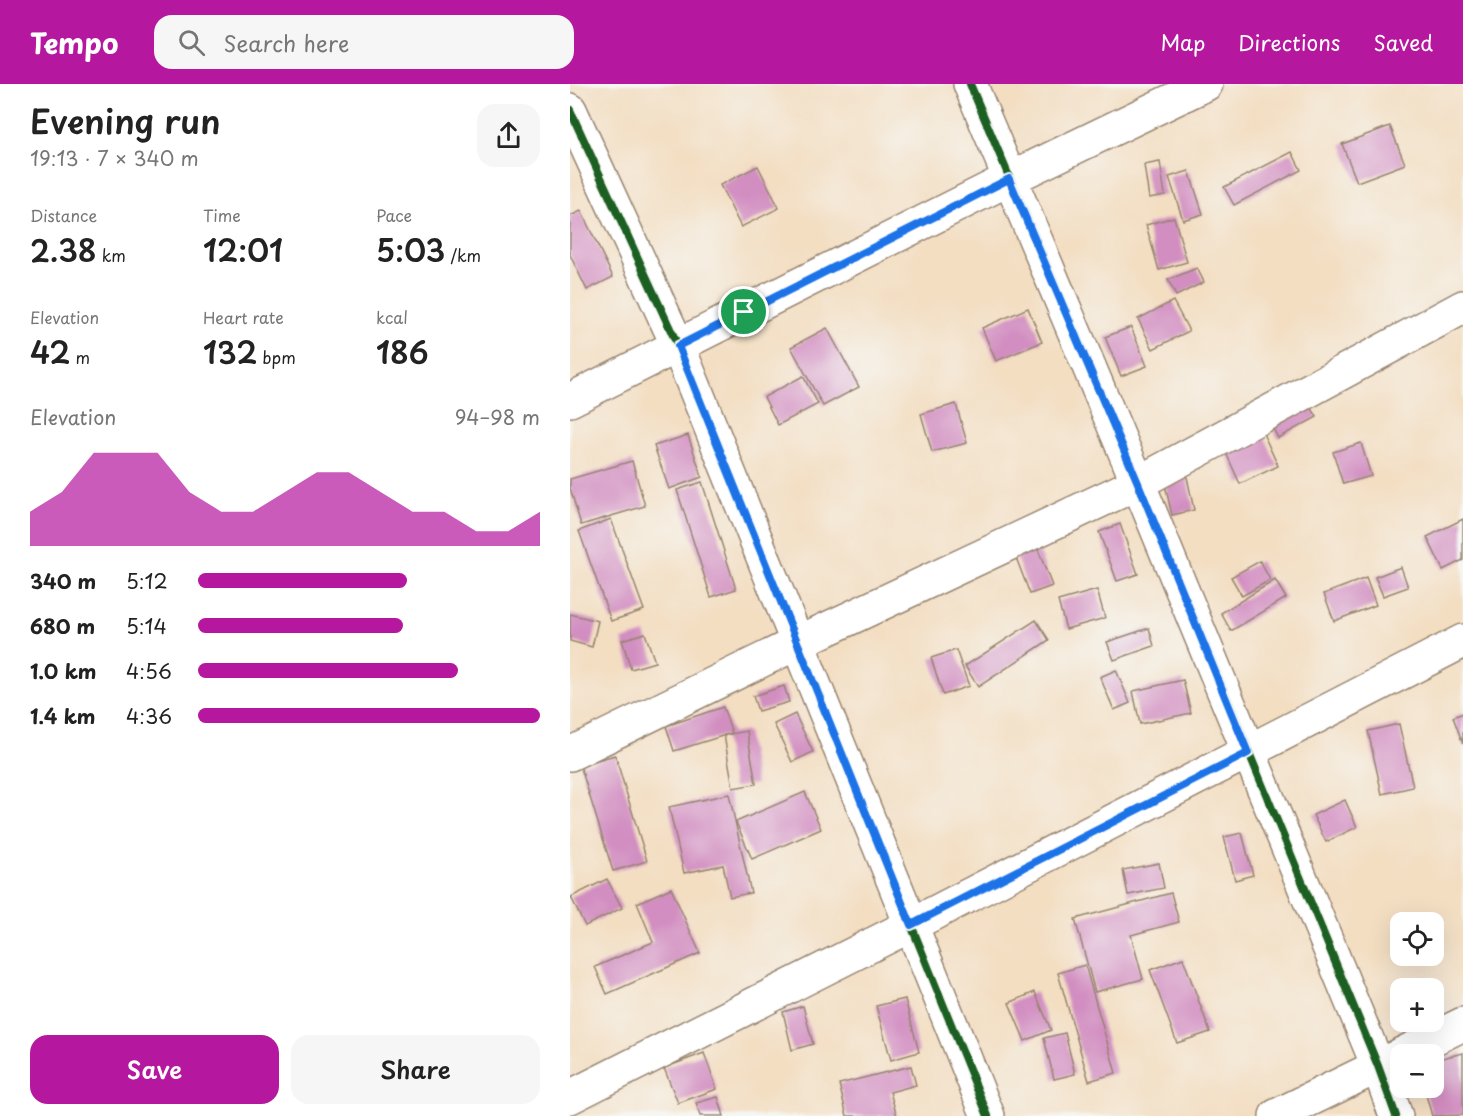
<!DOCTYPE html>
<meta charset="utf-8">
<style>
:root{--surface:#fff;--page:#f6f6f6;--text:#222;--muted:#767676;--accent:#b5179e}
body{margin:0;font-family:"Playpen Sans",sans-serif;background:var(--page);color:var(--text);height:100vh;display:flex;flex-direction:column;font-size:22px;white-space:nowrap}
*{box-sizing:border-box;margin:0}
p{font-size:20px;color:var(--muted)}
.icon{flex:none;width:33px;height:33px;fill:none;stroke:currentColor;stroke-width:2;stroke-linecap:round;stroke-linejoin:round}
.map{position:relative;flex:1;overflow:hidden}
.drawer{display:flex;flex-direction:column;background:var(--surface);width:570px}
.drawer>*{flex:none}
.controls{position:absolute;left:820px;top:828px;display:grid;gap:12px}
.controls a{display:grid;place-items:center;width:54px;height:54px;border-radius:12px;background:var(--surface);box-shadow:0 6px 24px #0002;font-size:30px}
.pin{position:absolute;display:grid;place-items:center;width:51px;height:51px;color:#fff;margin:-26px;border:3px solid #fff;border-radius:50%;box-shadow:0 2px 6px #0007}
.round{display:grid;place-items:center;flex:none;width:63px;height:63px;border-radius:18px;background:var(--page)}
.head{display:flex;align-items:center;justify-content:space-between;height:102px;padding:0 30px}
h1{font-size:33px;font-weight:600;line-height:45px}
.stats{display:grid;grid-template-columns:repeat(3,1fr);gap:9px;height:102px;padding:6px 30px}
.stats div{display:grid;align-content:center}
.stats b{font-size:30px;font-weight:600}
.stats small{font-size:16px;font-weight:400}
.stats p{font-size:16px}
.chart{height:168px;padding:12px 30px}
.chart p{display:flex;justify-content:space-between}
.chart svg{width:100%;height:108px;margin-top:6px;fill:var(--accent);opacity:.7}
.button{display:flex;gap:12px;margin-top:auto;padding:12px 30px}
.button a{flex:1;height:69px;border-radius:18px;background:var(--accent);color:#fff;font-size:24px;font-weight:600;line-height:69px;text-align:center}
.button a+a{background:var(--page);color:var(--text)}
ul{padding:0 30px;list-style:none;font-size:20px}
li{display:grid;grid-template-columns:96px 72px 1fr;align-items:center;height:45px}
li i{height:15px;border-radius:8px;background:var(--accent)}
header{display:flex;align-items:center;gap:36px;box-sizing:border-box;height:84px;padding:0 30px;background:var(--accent);color:#fff}
header strong{font-size:28px}
nav{display:flex;gap:33px;margin-inline-start:auto;font-size:21px}
.search{width:420px;height:54px;background:var(--page);display:flex;align-items:center;gap:15px;box-sizing:border-box;padding:0 21px;border-radius:18px;color:var(--muted);font-size:22px}
main{display:flex;flex:1;min-height:0}
.map>svg:first-child{display:block}
</style>
<header>
<strong>Tempo</strong>
<div class="search"><svg class="icon" aria-label="search" viewBox="0 0 24 24"><circle cx="10" cy="10" r="6"/><path d="M15 15l6 6"/></svg>Search here</div>
<nav><a>Map</a><a>Directions</a><a>Saved</a></nav>
</header>
<main>
<section class="drawer">
<div class="head"><div><h1>Evening run</h1><p>19:13 · 7 × 340 m</p></div><a class="round"><svg class="icon" aria-label="share" viewBox="0 0 24 24"><path d="M12 15V3M7 8l5-5 5 5M5 13v7h14v-7"/></svg></a></div>
<div class="stats">
<div><p>Distance</p><b>2.38<small> km</small></b></div>
<div><p>Time</p><b>12:01</b></div>
<div><p>Pace</p><b>5:03<small> /km</small></b></div>
</div>
<div class="stats">
<div><p>Elevation</p><b>42<small> m</small></b></div>
<div><p>Heart rate</p><b>132<small> bpm</small></b></div>
<div><p>kcal</p><b>186</b></div>
</div>
<div class="chart"><p><span>Elevation</span>94–98 m</p>
<svg viewBox="0 0 160 44" preserveAspectRatio="none"><path d="M0 44V30L10 22L20 6L30 6L40 6L50 22L60 30L70 30L80 22L90 14L100 14L110 22L120 30L130 30L140 38L150 38L160 30V44z"/></svg>
</div>
<ul>
<li><b>340 m</b>5:12<i style="width:61%"></i></li>
<li><b>680 m</b>5:14<i style="width:60%"></i></li>
<li><b>1.0 km</b>4:56<i style="width:76%"></i></li>
<li><b>1.4 km</b>4:36<i style="width:100%"></i></li>
</ul>
<div class="button"><a>Save</a><a>Share</a></div>
</section>
<div class="map">
<svg width="893" height="1032" viewBox="0 0 893 1032">
<rect width="100%" height="100%" fill="#f6f6f2"/>
<filter id="ink" filterUnits="userSpaceOnUse"><feTurbulence type="fractalNoise" baseFrequency=".0167" numOctaves="2"/><feDisplacementMap in="SourceGraphic" scale="12" xChannelSelector="R" yChannelSelector="G"/><feConvolveMatrix kernelMatrix="1 2 1 2 8 2 1 2 1" color-interpolation-filters="sRGB"/></filter>
<filter id="wash" filterUnits="userSpaceOnUse"><feTurbulence type="fractalNoise" baseFrequency=".008" numOctaves="4" result="noise"/><feDisplacementMap in="SourceGraphic" scale="24" xChannelSelector="R" yChannelSelector="G"/><feGaussianBlur stdDeviation="1.35" result="paint"/><feColorMatrix in="noise" values="0 0 0 0 0 0 0 0 0 0 0 0 0 0 0 0 0 1.4 0 .05"/><feComposite in="paint" operator="in"/></filter>
<g filter="url(#wash)">
<rect width="100%" height="100%" fill="#f3dec2"/>
<g id="blocks">
<g fill="#d28ec1">
<path d="M 820,42 L 835,80 L 787,98 L 772,60 Z"/>
<path d="M 722,68 L 731,86 L 664,121 L 654,103 Z"/>
<path d="M 590,78 L 595,111 L 579,114 L 574,81 Z"/>
<path d="M 188,82 L 209,124 L 171,143 L 150,101 Z"/>
<path d="M 619,87 L 633,130 L 613,136 L 599,93 Z"/>
<path d="M 11,127 L 43,193 L 17,206 L 0,171 L 0,132 Z"/>
<path d="M 604,133 L 617,178 L 589,186 L 576,141 Z"/>
<path d="M 627,184 L 634,198 L 606,212 L 598,196 Z"/>
<path d="M 603,217 L 619,247 L 583,265 L 568,235 Z"/>
<path d="M 458,224 L 472,258 L 426,277 L 412,244 Z"/>
<path d="M 561,243 L 577,282 L 551,292 L 535,253 Z"/>
<path d="M 257,244 L 289,303 L 253,322 L 221,263 Z"/>
<path d="M 233,292 L 248,320 L 208,341 L 194,313 Z"/>
<path d="M 735,313 L 747,333 L 708,354 L 697,333 Z"/>
<path d="M 386,320 L 397,359 L 362,368 L 351,330 Z"/>
<path d="M 687,336 L 708,382 L 670,400 L 649,353 Z"/>
<path d="M 118,351 L 132,393 L 99,405 L 84,362 Z"/>
<path d="M 791,359 L 801,392 L 773,400 L 763,368 Z"/>
<path d="M 62,377 L 75,422 L 11,441 L 0,404 L 0,395 Z"/>
<path d="M 614,379 L 624,426 L 602,431 L 591,383 Z"/>
<path d="M 132,398 L 166,505 L 141,513 L 107,406 Z"/>
<path d="M 41,435 L 74,526 L 41,537 L 9,447 Z"/>
<path d="M 893,435 L 893,476 L 873,486 L 857,453 Z"/>
<path d="M 550,440 L 568,490 L 547,497 L 529,448 Z"/>
<path d="M 467,463 L 482,502 L 460,510 L 445,471 Z"/>
<path d="M 690,477 L 700,496 L 672,512 L 661,493 Z"/>
<path d="M 831,483 L 838,503 L 813,512 L 805,493 Z"/>
<path d="M 796,494 L 806,521 L 764,537 L 754,510 Z"/>
<path d="M 705,496 L 716,514 L 661,547 L 651,529 Z"/>
<path d="M 527,506 L 535,534 L 496,545 L 488,517 Z"/>
<path d="M 0,530 L 28,537 L 22,563 L 0,557 Z"/>
<path d="M 466,536 L 479,556 L 408,603 L 395,582 Z"/>
<path d="M 579,544 L 584,562 L 544,576 L 537,558 Z"/>
<path d="M 75,549 L 85,578 L 61,585 L 52,556 Z"/>
<path d="M 386,566 L 399,602 L 373,611 L 361,574 Z"/>
<path d="M 546,586 L 560,619 L 544,626 L 530,593 Z"/>
<path d="M 613,596 L 621,629 L 570,640 L 563,607 Z"/>
<path d="M 214,602 L 219,618 L 188,627 L 183,612 Z"/>
<path d="M 153,623 L 162,649 L 104,667 L 96,642 Z"/>
<path d="M 893,629 L 893,660 L 883,633 Z"/>
<path d="M 225,630 L 243,668 L 222,678 L 204,640 Z"/>
<path d="M 829,640 L 843,703 L 812,710 L 798,647 Z"/>
<path d="M 177,647 L 186,700 L 163,704 L 154,651 Z"/>
<path d="M 45,671 L 77,777 L 43,787 L 10,681 Z"/>
<path d="M 235,708 L 251,745 L 182,775 L 166,738 Z"/>
<path d="M 159,710 L 181,809 L 160,813 L 153,781 L 114,789 L 99,723 Z"/>
<path d="M 775,716 L 787,743 L 756,758 L 743,731 Z"/>
<path d="M 672,749 L 683,791 L 665,796 L 654,753 Z"/>
<path d="M 589,779 L 594,804 L 558,811 L 553,786 Z"/>
<path d="M 37,795 L 52,824 L 15,842 L 1,813 Z"/>
<path d="M 101,804 L 130,869 L 37,910 L 25,883 L 83,858 L 67,819 Z"/>
<path d="M 601,809 L 609,838 L 561,851 L 573,895 L 525,908 L 505,835 Z"/>
<path d="M 613,874 L 640,948 L 607,959 L 580,886 Z"/>
<path d="M 515,881 L 546,989 L 519,997 L 488,889 Z"/>
<path d="M 465,908 L 481,946 L 455,957 L 439,919 Z"/>
<path d="M 335,915 L 349,968 L 321,976 L 306,922 Z"/>
<path d="M 233,922 L 243,960 L 222,966 L 213,928 Z"/>
<path d="M 495,949 L 505,990 L 484,995 L 474,954 Z"/>
<path d="M 134,969 L 147,1005 L 108,1019 L 94,984 Z"/>
<path d="M 893,969 L 893,1031 L 862,1032 L 854,1004 L 864,1004 L 864,976 Z"/>
<path d="M 341,982 L 346,1001 L 320,1008 L 327,1032 L 277,1032 L 269,1000 Z"/>
<path d="M 148,1013 L 154,1032 L 130,1032 L 126,1019 Z"/>
</g>
</g>
</g>
<g filter="url(#ink)">
<use href="#blocks" fill-opacity="0" stroke="#978470" stroke-width="1.5"/>
<g fill="none" stroke-linecap="round" stroke-linejoin="round">
<g stroke="#978470" stroke-width="36">
<g id="minor">
<path d="M 400,0 L 568,399 L 808,982 L 826,1032"/>
<path d="M 0,26 L 108,262 L 418,1032"/>
<path d="M 0,316 L 439,95 L 636,0"/>
<path d="M 0,670 L 227,559 L 568,399 L 893,223"/>
<path d="M 832,970 L 893,940"/>
<path d="M 0,1013 L 341,841 L 893,557"/>
<path d="M 706,1032 L 831,971"/>
</g>
</g>
<use href="#minor" stroke="#fff" stroke-width="33"/>
<g stroke="#f6f6f2" stroke-width="11">
<g id="cycleway">
<path d="M 400,0 L 568,399 L 808,982 L 826,1032"/>
<path d="M 0,26 L 108,262 L 418,1032"/>
</g>
</g>
<use href="#cycleway" stroke="#1b5e20" stroke-width="8"/>
</g>
</g>
<g fill="none" stroke-linecap="round" stroke-linejoin="round" filter="url(#ink)">
<g stroke="#fff" stroke-width="12">
<path id="route" d="M 439,95 L 568,399 L 678,669 L 341,841 L 108,262 Z"/>
</g>
<use href="#route" stroke="#1a73e8" stroke-width="8"/>
</g>
</svg>
<div class="controls">
<a><svg class="icon" aria-label="locate" viewBox="0 0 24 24"><circle cx="12" cy="12" r="6"/><path d="M12 2v4M12 18v4M2 12h4M18 12h4"/></svg></a>
<a>+</a>
<a>−</a>
</div>
<div class="pin" style="left:174px;top:228px;background:#1e9e55"><svg class="icon" aria-label="arrive" viewBox="0 0 24 24"><path d="M6 21V4h12l-3 4 3 4H6"/></svg></div>
</div>
</main>
